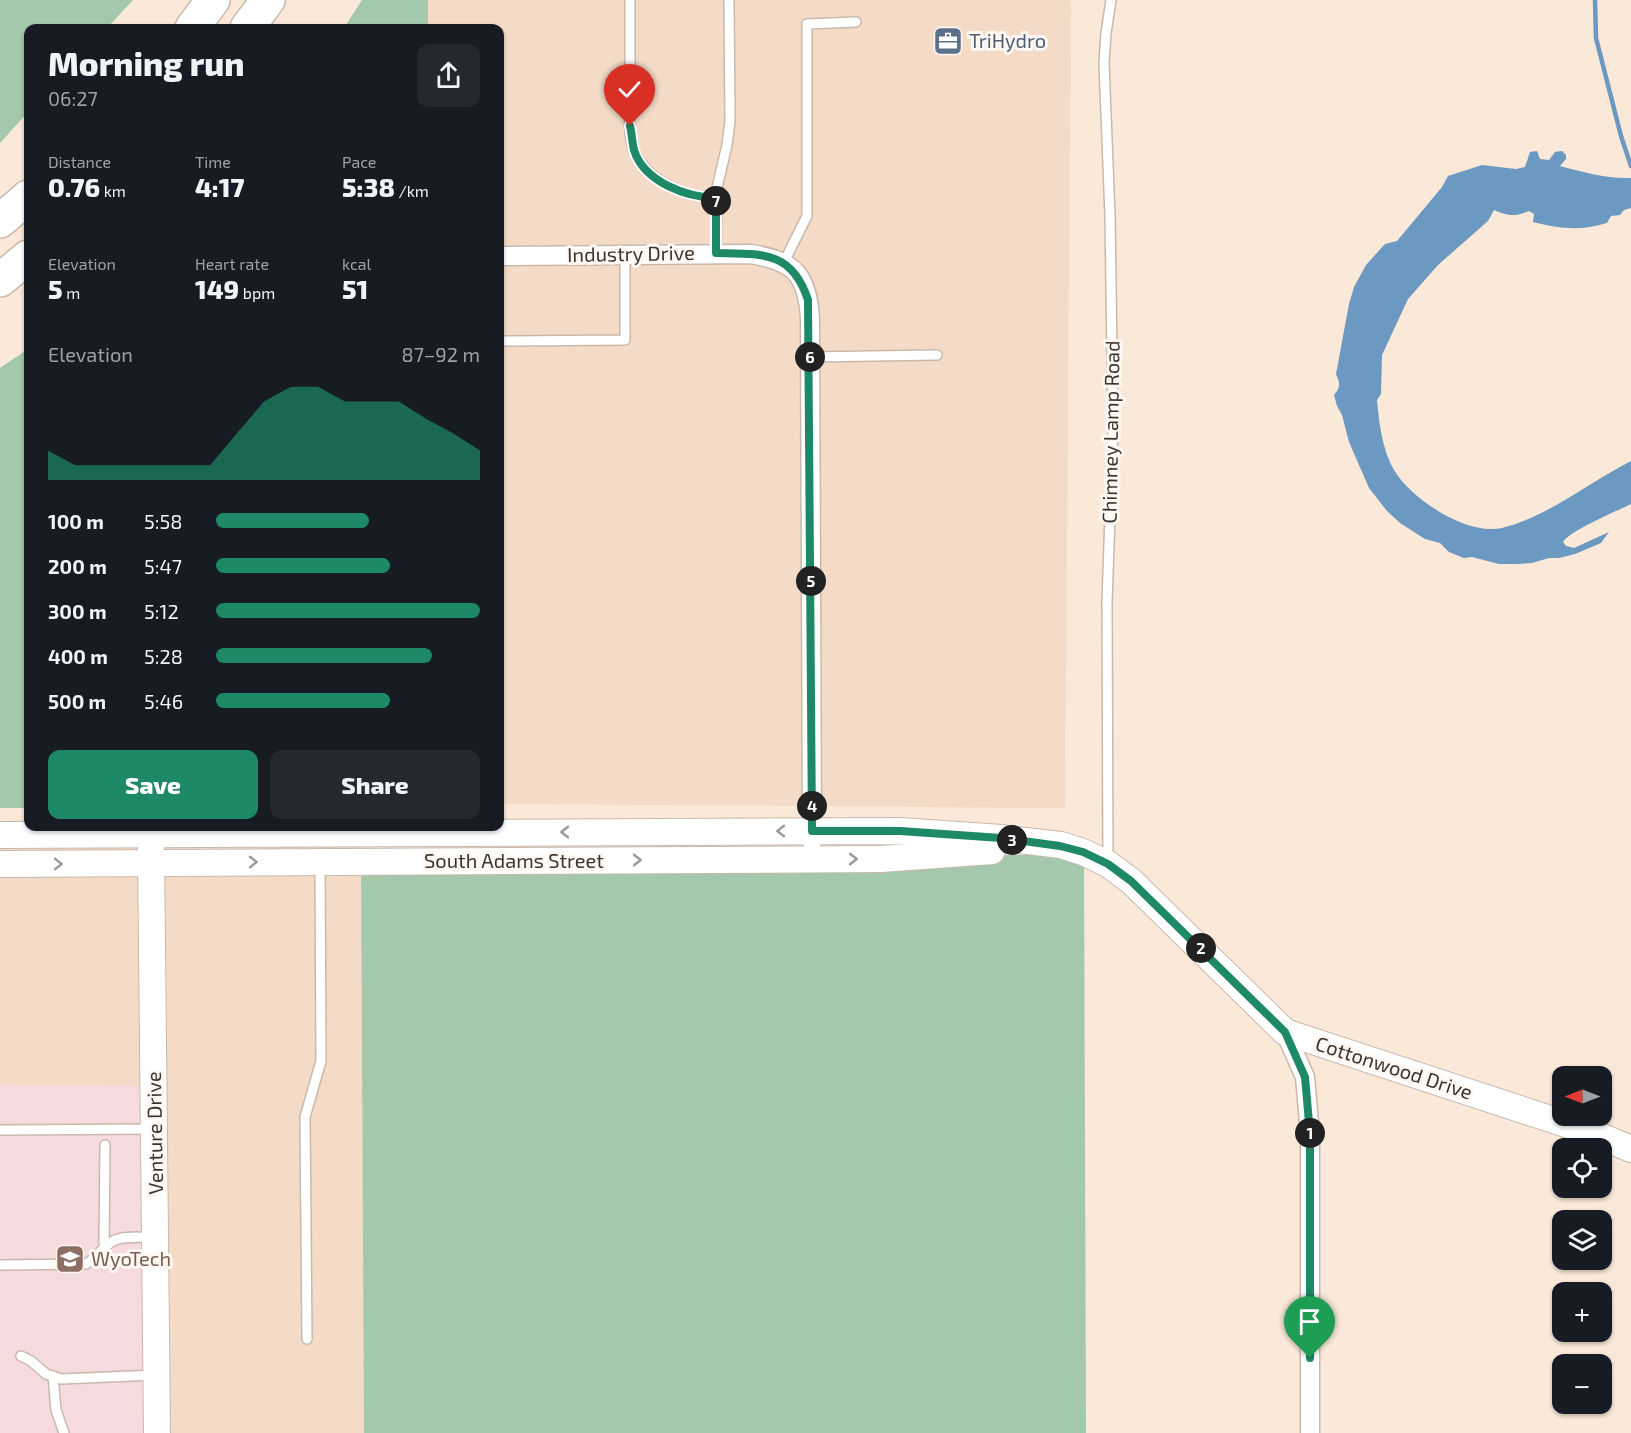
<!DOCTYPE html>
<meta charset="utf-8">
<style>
:root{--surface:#171b24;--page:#242831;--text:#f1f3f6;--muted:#9ea1a6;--accent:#1d8966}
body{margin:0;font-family:"Exo 2",sans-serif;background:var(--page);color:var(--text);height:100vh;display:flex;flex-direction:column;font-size:22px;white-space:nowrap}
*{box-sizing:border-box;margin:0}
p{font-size:20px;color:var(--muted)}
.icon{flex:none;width:33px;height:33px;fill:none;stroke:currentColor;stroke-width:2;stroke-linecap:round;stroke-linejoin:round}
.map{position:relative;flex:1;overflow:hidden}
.sheet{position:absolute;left:24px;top:24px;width:480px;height:807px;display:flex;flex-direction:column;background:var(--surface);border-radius:12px;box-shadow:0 2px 4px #0004}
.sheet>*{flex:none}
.needle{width:39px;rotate:270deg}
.tools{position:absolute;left:1552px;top:1066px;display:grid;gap:12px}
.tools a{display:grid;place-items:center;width:60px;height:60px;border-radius:12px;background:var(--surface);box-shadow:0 2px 4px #0004;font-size:30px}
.pin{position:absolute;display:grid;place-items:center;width:51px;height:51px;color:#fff;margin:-62px -26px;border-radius:50% 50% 50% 0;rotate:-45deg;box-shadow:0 0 6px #0007}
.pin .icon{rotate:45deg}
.km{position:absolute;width:30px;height:30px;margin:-15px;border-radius:50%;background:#222;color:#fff;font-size:16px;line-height:30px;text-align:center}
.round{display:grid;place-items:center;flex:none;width:63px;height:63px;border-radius:12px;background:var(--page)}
.summary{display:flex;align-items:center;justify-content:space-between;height:102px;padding:0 24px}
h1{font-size:33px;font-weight:800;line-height:45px}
.stats{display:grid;grid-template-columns:repeat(3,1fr);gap:9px;height:102px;padding:6px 24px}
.stats div{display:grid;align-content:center}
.stats b{font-size:26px;font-weight:800}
.stats small{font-size:16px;font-weight:400}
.stats p{font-size:16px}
.chart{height:168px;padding:12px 24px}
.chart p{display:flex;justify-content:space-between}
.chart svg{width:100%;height:108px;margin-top:6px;fill:var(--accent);opacity:.7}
.cta{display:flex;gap:12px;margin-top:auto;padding:12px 24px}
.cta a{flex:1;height:69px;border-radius:12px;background:var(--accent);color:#fff;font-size:24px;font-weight:800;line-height:69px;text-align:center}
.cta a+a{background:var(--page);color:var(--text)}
ul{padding:0 24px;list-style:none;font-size:20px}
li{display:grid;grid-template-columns:96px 72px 1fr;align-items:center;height:45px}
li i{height:15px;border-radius:8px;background:var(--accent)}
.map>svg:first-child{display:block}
</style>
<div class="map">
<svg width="1631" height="1433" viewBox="0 0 1631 1433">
<rect width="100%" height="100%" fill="#fae8d9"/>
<g fill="#f3dbc7">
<path d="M 428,0 L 1071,0 L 1065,808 L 500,804 L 500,28 L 428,28 Z"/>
<path d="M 361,827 L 364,1433 L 143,1433 L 139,1086 L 0,1085 L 0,830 Z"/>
</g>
<path fill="#f5dade" d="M 0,1085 L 139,1086 L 143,1433 L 0,1433 Z"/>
<g fill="#a3c8ab">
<path d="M 0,0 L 133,0 L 107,28 L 28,28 L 28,112 L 0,143 Z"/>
<path d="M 362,0 L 428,0 L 428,28 L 344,28 Z"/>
<path d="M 28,349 L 28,808 L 0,808 L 0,368 Z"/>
<path d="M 1005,855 L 1052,855 L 1084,863 L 1086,1433 L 364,1433 L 361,868 L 881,868 Z"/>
</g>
<path fill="#6c99c1" d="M 1537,151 L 1540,159 L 1549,160 L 1555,152 L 1562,151 L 1566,155 L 1566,159 L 1560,166 C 1583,172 1607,179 1631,178 L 1631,208 L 1624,210 L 1620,215 L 1611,216 L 1607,223 C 1581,231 1559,229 1533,222 L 1534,214 L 1529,211 C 1514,217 1509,216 1494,210 L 1488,221 L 1438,265 L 1408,299 L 1382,355 L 1381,394 L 1377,400 C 1379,422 1382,450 1394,470 C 1411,499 1467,536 1502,528 C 1549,516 1588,483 1631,461 L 1631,504 C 1617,511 1569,531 1563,542 L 1566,546 L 1574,548 L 1609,532 L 1601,543 L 1575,554 L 1559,558 L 1549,558 L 1532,563 L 1516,564 L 1499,564 L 1472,557 L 1464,558 L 1449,552 L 1440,543 L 1425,539 L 1400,523 L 1387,511 L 1369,488 L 1349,442 L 1342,415 L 1337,406 L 1334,395 C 1341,387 1340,383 1336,374 L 1349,304 L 1354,287 L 1366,265 L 1385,244 L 1397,241 L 1442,187 L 1448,176 L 1482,165 L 1516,169 L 1525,167 L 1530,152 Z"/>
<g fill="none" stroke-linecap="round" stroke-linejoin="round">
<path stroke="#6c99c1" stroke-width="4.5" d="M 1595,0 L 1596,38 L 1621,136 L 1631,166"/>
<g stroke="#cab9ab" stroke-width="12">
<g id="lane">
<path d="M 630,0 C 630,31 630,62 630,93 C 630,111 627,136 635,153 C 650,183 685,197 716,198"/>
<path d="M 716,253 L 717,188 L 727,145 L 730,121 L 729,0"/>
<path d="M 784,262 L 807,216 L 807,24 L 856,22"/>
<path d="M 500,341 L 625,340 L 625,254"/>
<path d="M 810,357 L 937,355"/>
<path d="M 1108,861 L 1107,602 L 1113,429 L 1110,216 L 1104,63 L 1106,33 L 1111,0"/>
<path d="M 0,1130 L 152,1129"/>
<path d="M 104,1249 L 105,1145"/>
<path d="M 0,1265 L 86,1264 C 97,1258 102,1247 113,1241 C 124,1235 141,1238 153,1237"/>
<path d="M 307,1339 L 305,1117 L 321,1061 L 320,864"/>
<path d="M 21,1356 L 31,1361 L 46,1374 L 61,1379 L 156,1375"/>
<path d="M 53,1376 L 56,1410 L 64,1433"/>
</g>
</g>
<g stroke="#cab9ab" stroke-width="21">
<g id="street">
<path d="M 500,256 L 751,254 C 794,261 807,274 810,318 L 812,842"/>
<path d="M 1285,1032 L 1305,1077 L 1310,1134 L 1310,1433"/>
</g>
</g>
<g stroke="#cab9ab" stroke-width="28">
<g id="secondary">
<path d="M 0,835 L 900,831 L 1001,838 L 1061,845 L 1083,852 L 1108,864 L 1131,881 L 1285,1032 L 1593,1133 L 1631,1149"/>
<path d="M 151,849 L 157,1433"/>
<path d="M 0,864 L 881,859 L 992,851"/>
</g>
</g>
<g stroke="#cab9ab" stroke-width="36">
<g id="highway">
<path d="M 192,28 L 213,0"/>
<path d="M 247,28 L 268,0"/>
<path d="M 0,221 L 28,197"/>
<path d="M 0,280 L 28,257"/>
</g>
</g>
<use href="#lane" stroke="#fff" stroke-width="9"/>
<use href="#street" stroke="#fff" stroke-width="18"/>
<use href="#secondary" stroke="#fff" stroke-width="26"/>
<use href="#highway" stroke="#fff" stroke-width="33"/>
</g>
<defs><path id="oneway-chevron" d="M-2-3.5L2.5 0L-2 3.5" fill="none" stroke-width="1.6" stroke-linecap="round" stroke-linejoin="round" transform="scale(1.5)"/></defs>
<g stroke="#9d9a96">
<use href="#oneway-chevron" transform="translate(781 831) rotate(180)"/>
<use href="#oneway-chevron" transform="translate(565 832) rotate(180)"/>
<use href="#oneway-chevron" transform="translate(853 859)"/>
<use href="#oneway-chevron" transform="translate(637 860)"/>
<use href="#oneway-chevron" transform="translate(253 862) rotate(-1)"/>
<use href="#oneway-chevron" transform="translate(58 864)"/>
</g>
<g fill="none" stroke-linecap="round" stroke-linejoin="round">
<g stroke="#fff" stroke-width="12">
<path id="route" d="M 630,126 C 632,134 632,142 634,150 C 644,182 686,197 716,198 L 716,253 C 761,254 792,250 808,300 L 812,831 L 900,831 L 1001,838 L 1060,846 L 1083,852 L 1108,864 L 1131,881 L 1285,1032 L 1305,1077 L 1310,1134 L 1310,1358"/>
</g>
<use href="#route" stroke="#1d8966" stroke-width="8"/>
</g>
<defs>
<g id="office-square" transform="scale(1.5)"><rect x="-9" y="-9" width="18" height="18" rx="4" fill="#5c6f8a" stroke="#fff8f2"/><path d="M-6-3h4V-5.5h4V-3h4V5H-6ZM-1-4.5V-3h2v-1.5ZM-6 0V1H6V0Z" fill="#fff"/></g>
<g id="university-square" transform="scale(1.5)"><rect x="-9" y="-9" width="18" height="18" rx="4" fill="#8d6e63" stroke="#fff8f2"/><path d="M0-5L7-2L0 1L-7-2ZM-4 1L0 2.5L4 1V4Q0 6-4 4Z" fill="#fff"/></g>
</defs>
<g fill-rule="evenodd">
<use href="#office-square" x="948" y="41"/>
<use href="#university-square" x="70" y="1259"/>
</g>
<g text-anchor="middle" stroke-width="6" stroke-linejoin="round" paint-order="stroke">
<g font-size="20" fill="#4e5e75" stroke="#fff8f2" text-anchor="start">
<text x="969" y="48">TriHydro</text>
</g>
<g font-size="20" fill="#3b342e" stroke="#fff8f2">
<text transform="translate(631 254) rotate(-1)" y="7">Industry Drive</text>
<text transform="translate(1111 432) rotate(-89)" y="7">Chimney Lamp Road</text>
<text x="514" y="868">South Adams Street</text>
<text transform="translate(1394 1068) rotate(18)" y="7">Cottonwood Drive</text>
<text transform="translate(155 1133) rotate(-91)" y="7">Venture Drive</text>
</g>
<g font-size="20" fill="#785e54" stroke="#fff8f2" text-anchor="start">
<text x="91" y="1266">WyoTech</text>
</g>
</g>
</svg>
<div class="tools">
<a><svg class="needle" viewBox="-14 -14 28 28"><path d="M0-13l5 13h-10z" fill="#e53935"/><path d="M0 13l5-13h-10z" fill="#9ea1a6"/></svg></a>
<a><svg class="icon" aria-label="locate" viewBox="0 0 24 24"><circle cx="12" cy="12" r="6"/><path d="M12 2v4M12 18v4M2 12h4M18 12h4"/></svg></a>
<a><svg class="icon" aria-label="layers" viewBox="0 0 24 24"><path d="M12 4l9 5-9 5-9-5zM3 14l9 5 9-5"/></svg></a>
<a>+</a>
<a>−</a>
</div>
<div class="pin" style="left:1310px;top:1358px;background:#1e9e55"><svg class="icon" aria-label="arrive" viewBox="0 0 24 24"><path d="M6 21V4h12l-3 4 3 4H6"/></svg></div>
<div class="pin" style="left:630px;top:126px;background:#d93025"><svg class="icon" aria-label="check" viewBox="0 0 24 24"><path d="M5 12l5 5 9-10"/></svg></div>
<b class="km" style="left:1310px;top:1133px">1</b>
<b class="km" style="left:1201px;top:948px">2</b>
<b class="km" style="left:1012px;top:840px">3</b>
<b class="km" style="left:812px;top:806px">4</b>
<b class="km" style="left:811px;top:581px">5</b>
<b class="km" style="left:810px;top:357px">6</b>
<b class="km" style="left:716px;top:201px">7</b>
<section class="sheet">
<div class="summary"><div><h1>Morning run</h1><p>06:27</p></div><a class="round"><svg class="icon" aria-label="share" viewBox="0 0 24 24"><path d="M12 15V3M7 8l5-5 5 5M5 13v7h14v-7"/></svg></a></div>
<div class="stats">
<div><p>Distance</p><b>0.76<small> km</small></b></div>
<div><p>Time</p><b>4:17</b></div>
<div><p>Pace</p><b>5:38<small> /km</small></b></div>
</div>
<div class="stats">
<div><p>Elevation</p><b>5<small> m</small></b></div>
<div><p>Heart rate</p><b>149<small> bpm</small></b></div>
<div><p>kcal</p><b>51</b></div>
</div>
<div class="chart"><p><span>Elevation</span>87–92 m</p>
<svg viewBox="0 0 160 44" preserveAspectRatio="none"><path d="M0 44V32L10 38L20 38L30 38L40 38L50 38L60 38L70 25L80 12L90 6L100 6L110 12L120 12L130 12L140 19L150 25L160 32V44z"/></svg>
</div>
<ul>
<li><b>100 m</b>5:58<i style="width:58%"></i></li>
<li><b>200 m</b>5:47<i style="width:66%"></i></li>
<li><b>300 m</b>5:12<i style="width:100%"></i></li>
<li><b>400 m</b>5:28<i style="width:82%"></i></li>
<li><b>500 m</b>5:46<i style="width:66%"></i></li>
</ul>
<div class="cta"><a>Save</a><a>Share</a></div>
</section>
</div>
